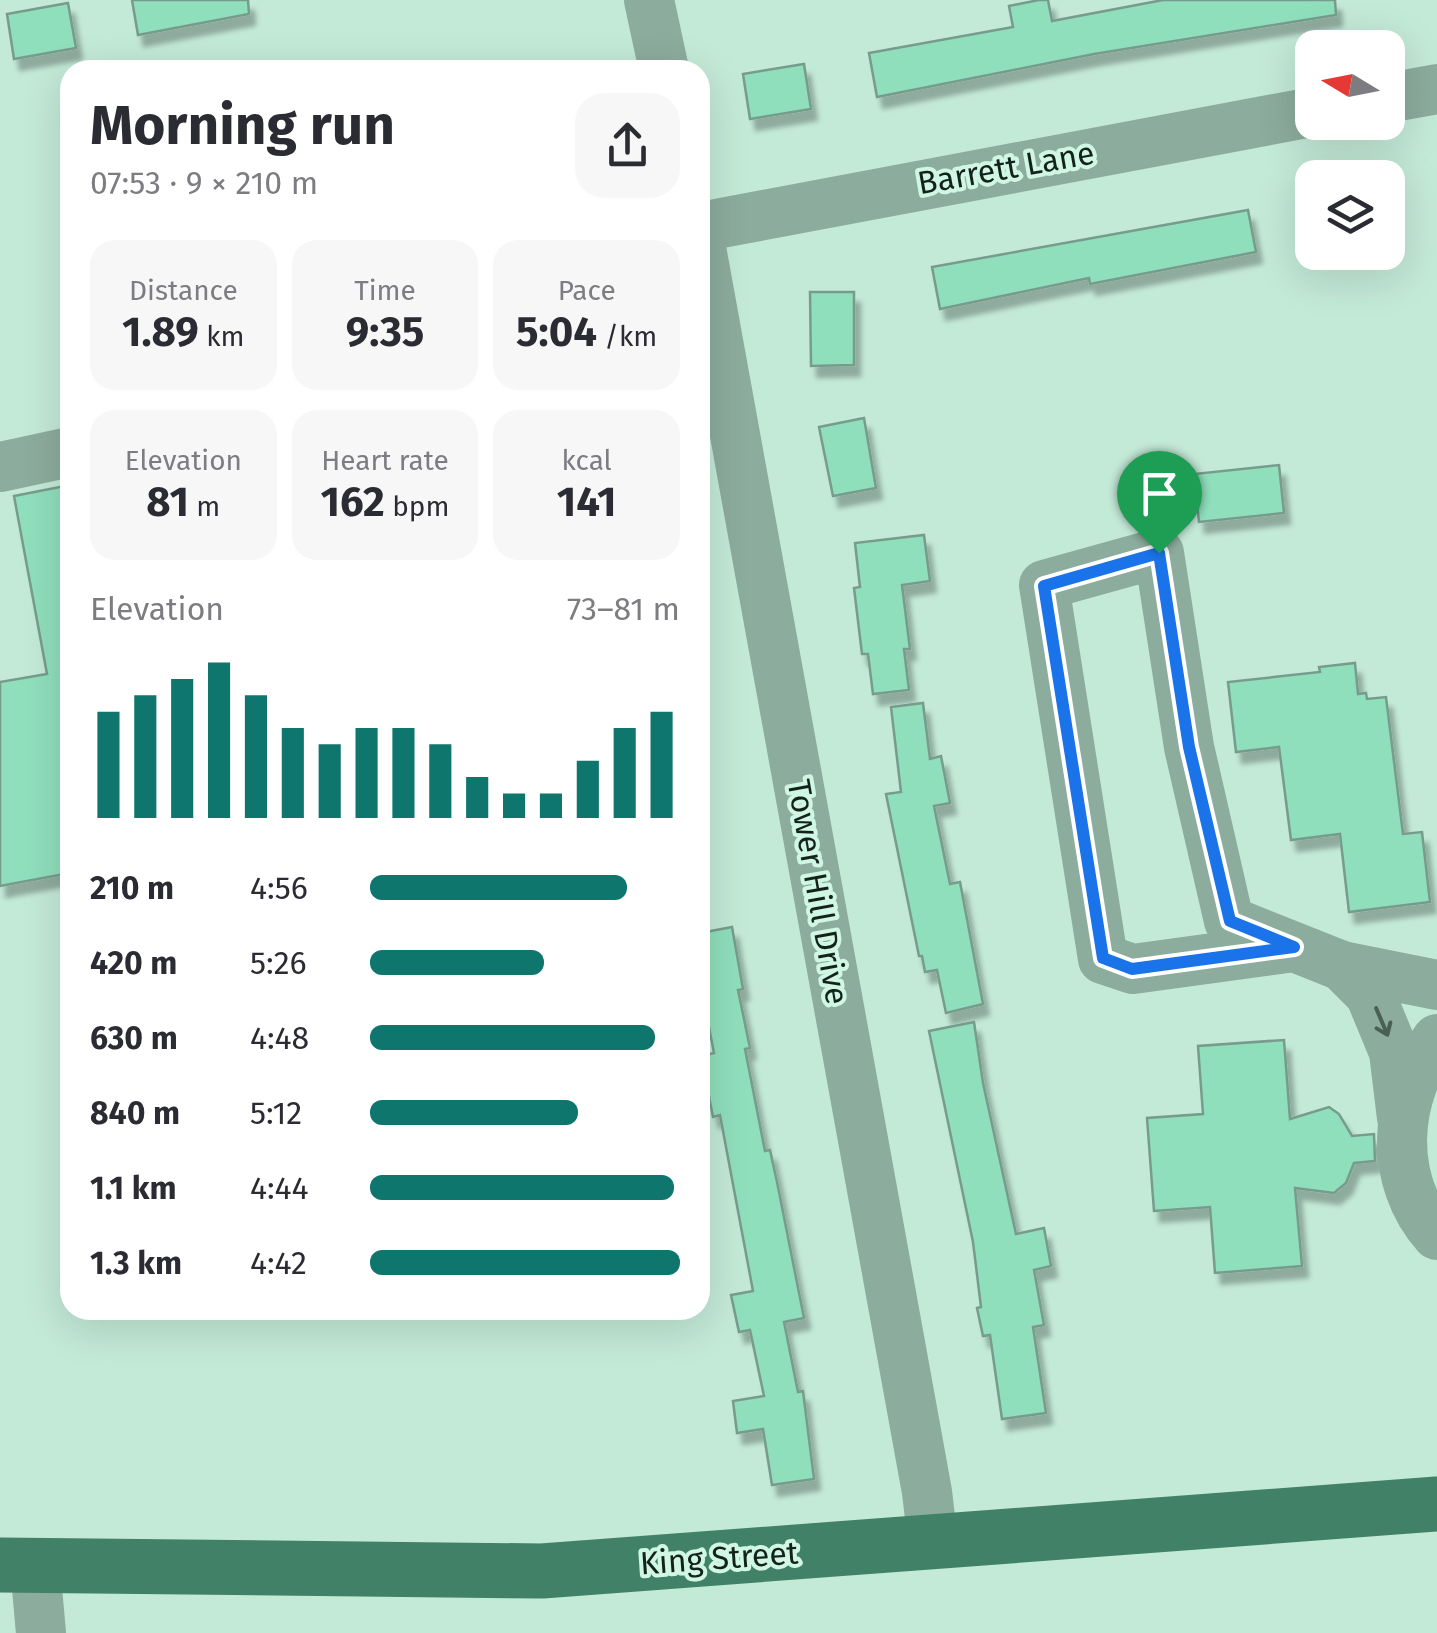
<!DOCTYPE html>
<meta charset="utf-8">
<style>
:root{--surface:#fff;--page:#f7f7f7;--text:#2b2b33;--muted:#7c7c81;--accent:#0f766e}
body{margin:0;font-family:"Fira Sans",sans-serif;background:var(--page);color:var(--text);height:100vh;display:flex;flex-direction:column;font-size:38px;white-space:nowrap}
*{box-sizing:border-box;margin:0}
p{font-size:32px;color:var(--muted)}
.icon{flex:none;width:55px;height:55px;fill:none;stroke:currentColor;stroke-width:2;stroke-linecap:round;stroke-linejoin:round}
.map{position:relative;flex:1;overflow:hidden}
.side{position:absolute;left:60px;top:60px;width:650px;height:1260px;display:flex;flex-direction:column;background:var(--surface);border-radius:30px;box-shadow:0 10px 40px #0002}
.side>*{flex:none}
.needle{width:65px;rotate:280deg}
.tools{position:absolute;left:1295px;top:30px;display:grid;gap:20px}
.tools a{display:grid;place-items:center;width:110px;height:110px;border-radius:20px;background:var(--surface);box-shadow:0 10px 40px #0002;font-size:50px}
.pin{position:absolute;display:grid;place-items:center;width:85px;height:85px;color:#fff;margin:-102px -42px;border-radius:50% 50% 50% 0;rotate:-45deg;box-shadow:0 0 10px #0007}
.pin .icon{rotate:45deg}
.round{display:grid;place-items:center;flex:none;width:105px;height:105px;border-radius:30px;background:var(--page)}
.summary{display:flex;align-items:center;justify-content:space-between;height:170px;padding:0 30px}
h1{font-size:55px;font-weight:700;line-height:75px}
.stats{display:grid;grid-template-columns:repeat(3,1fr);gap:15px;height:170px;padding:10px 30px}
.stats div{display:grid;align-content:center;border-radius:25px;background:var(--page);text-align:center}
.stats b{font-size:42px;font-weight:700}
.stats small{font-size:28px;font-weight:400}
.stats p{font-size:28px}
.chart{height:280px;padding:20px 30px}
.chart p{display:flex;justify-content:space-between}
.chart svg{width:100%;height:180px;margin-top:10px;stroke:var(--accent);stroke-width:6}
ul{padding:0 30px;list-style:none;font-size:32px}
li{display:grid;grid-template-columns:160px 120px 1fr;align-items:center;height:75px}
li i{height:25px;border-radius:12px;background:var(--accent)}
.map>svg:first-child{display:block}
</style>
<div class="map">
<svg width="1437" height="1633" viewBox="0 0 1437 1633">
<defs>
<filter id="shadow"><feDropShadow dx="6" dy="11" stdDeviation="2.5" flood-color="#0004"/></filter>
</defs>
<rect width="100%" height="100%" fill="#c3e9d7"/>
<g fill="#8fdebc" stroke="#789c8c" stroke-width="2.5" filter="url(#shadow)">
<path d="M 132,0 L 248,0 L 249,14 L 138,35 Z"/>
<path d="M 1039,0 L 1048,0 L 1052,21 L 1163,0 L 1335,0 L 1336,15 L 1094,54 L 877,97 L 869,53 L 1013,27 L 1009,6 Z"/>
<path d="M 68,3 L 76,48 L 14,59 L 7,14 Z"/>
<path d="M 804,64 L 811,109 L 750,119 L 743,74 Z"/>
<path d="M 1248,210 L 1256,252 L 1090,284 L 1089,278 L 940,309 L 932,267 Z"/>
<path d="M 810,292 L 854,292 L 854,365 L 811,366 Z"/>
<path d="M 864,418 L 876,488 L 833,496 L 819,427 Z"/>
<path d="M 1279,465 L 1284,513 L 1199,522 L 1194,474 Z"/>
<path d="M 70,485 L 70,873 L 0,886 L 0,682 L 47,674 L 14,496 Z"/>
<path d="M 924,535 L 930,581 L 902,585 L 910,649 L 904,649 L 909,690 L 873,694 L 868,654 L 862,654 L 854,588 L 860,587 L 855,543 Z"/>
<path d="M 1355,663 L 1358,694 L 1366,693 L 1367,699 L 1386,697 L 1403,834 L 1422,832 L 1430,902 L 1349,912 L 1340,834 L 1291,840 L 1279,747 L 1236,752 L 1228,682 L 1320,672 L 1319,667 Z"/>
<path d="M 923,703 L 930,759 L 941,756 L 950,803 L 934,806 L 950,884 L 960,882 L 983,1004 L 946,1013 L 937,970 L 925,972 L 922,956 L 919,956 L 886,794 L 901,792 L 891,707 Z"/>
<path d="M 732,927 L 743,989 L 738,990 L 750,1048 L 745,1049 L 765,1151 L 770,1150 L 777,1182 L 804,1318 L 784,1322 L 798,1392 L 803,1391 L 814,1479 L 772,1485 L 763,1429 L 737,1433 L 733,1401 L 764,1396 L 750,1330 L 739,1332 L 731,1295 L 753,1291 L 720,1115 L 713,1117 L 701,1056 L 714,1053 L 703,996 L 700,997 L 700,933 Z"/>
<path d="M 974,1022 L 983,1083 L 1016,1234 L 1044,1228 L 1051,1266 L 1034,1270 L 1044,1325 L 1033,1327 L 1046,1413 L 1002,1419 L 990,1335 L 983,1336 L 977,1308 L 981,1307 L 973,1242 L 929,1031 Z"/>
<path d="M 1284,1040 L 1290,1119 L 1329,1107 L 1339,1114 L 1352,1136 L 1374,1134 L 1375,1161 L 1354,1163 L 1346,1183 L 1334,1193 L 1295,1188 L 1302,1266 L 1215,1273 L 1210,1207 L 1154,1211 L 1147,1118 L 1203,1114 L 1198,1046 Z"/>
</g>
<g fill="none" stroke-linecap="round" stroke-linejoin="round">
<g stroke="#8cac9d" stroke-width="50">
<path d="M 649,0 L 664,70"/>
<path d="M 1388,98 L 1437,89"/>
<path d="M 700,227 L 1312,112"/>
<path d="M 700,242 L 927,1492 L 933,1543"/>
<path d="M 0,467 L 70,452"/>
<path d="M 1294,947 L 1133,969 L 1103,959 L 1044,585 L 1159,553 L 1189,747 L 1229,921 L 1342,966"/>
<path d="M 1437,1039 C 1394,1096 1387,1179 1437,1235"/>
<path d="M 1402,1118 L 1394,1052 L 1370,994 L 1342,966 L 1437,985"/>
<path d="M 35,1566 L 41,1633"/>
</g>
<path stroke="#418167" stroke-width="55" d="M 0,1565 L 542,1571 L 1437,1504"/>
</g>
<defs><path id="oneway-shaft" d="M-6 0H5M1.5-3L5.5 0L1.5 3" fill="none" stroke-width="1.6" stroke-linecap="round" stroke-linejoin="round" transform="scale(2.5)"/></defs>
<use stroke="#4a6056" href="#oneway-shaft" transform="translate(1382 1022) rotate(67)"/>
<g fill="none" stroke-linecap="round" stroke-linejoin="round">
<g stroke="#fff" stroke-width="20">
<path id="route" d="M 1159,553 L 1189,747 L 1230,921 L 1294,947 L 1132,969 L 1103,958 L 1044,586 Z"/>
</g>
<use href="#route" stroke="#1a73e8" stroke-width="12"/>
</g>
<g text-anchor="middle" stroke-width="8" stroke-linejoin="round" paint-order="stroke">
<g font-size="32" fill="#14221c" stroke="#d0f6e4">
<text transform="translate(1006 168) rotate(-10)" y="11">Barrett Lane</text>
<text transform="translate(818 892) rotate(80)" y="11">Tower Hill Drive</text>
<text transform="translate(719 1558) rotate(-4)" y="11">King Street</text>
</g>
</g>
</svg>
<div class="tools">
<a><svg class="needle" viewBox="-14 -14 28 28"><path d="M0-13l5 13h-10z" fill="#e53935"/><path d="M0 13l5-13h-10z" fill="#7c7c81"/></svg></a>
<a><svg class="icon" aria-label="layers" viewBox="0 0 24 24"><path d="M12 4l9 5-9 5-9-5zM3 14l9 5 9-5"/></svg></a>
</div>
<div class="pin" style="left:1159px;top:553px;background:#1e9e55"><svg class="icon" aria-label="arrive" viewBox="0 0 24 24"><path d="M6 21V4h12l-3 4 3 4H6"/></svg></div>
<section class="side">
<div class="summary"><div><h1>Morning run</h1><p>07:53 · 9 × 210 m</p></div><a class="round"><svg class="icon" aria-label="share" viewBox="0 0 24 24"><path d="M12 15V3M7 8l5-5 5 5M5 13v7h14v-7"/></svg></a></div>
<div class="stats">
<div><p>Distance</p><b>1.89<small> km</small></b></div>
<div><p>Time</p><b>9:35</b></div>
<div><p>Pace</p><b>5:04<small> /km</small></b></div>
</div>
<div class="stats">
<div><p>Elevation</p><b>81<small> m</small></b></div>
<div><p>Heart rate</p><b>162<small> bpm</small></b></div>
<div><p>kcal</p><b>141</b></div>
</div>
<div class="chart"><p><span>Elevation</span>73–81 m</p>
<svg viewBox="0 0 160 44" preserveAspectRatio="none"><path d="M5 44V18M15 44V14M25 44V10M35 44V6M45 44V14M55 44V22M65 44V26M75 44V22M85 44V22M95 44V26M105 44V34M115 44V38M125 44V38M135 44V30M145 44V22M155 44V18"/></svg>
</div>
<ul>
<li><b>210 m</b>4:56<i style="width:83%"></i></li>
<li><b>420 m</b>5:26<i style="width:56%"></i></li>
<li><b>630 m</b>4:48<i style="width:92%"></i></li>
<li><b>840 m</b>5:12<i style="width:67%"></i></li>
<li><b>1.1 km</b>4:44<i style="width:98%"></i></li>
<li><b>1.3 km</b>4:42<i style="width:100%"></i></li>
</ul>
</section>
</div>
